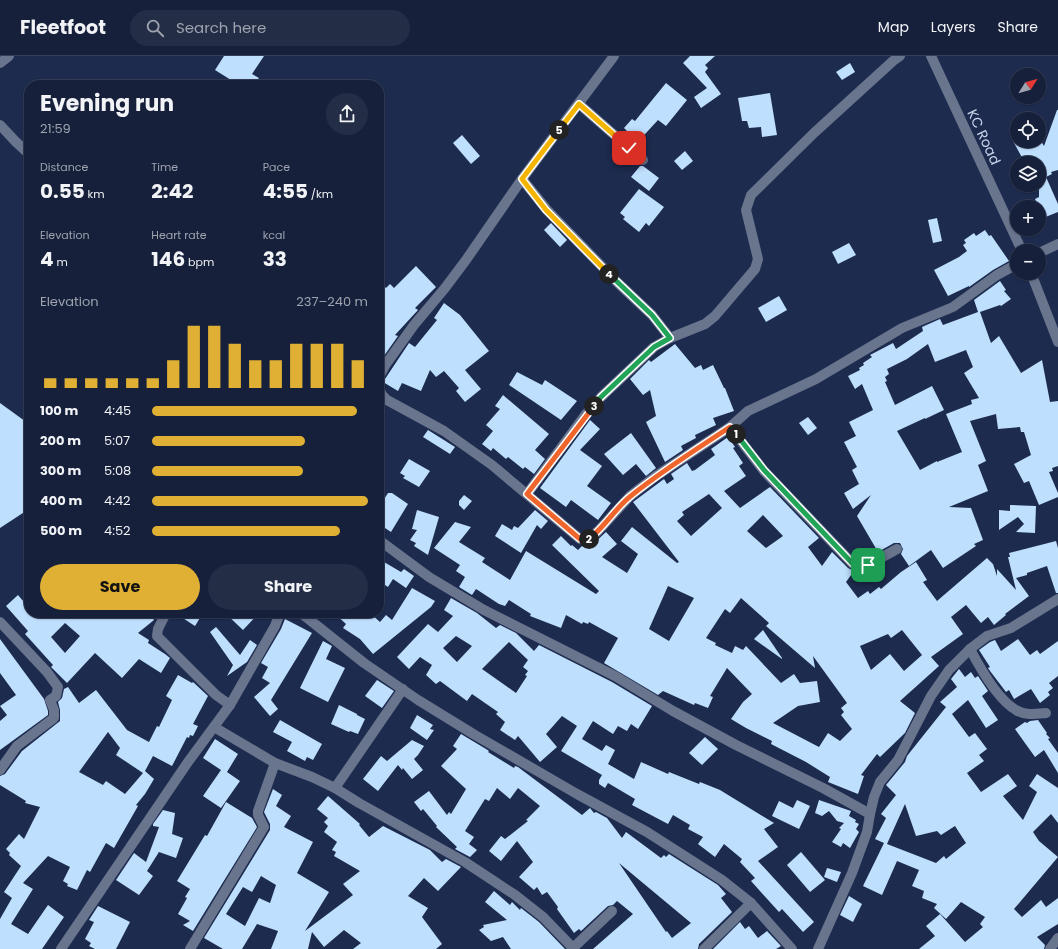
<!DOCTYPE html>
<meta charset="utf-8">
<style>
:root{--surface:#16203b;--page:#232d46;--text:#f1f3f6;--muted:#9ea3af;--line:#353e55;--accent:#dfb034}
body{margin:0;font-family:Poppins,sans-serif;background:var(--page);color:var(--text);height:100vh;display:flex;flex-direction:column;font-size:15px;white-space:nowrap}
*{box-sizing:border-box;margin:0}
p{font-size:13px;color:var(--muted)}
.icon{flex:none;width:22px;height:22px;fill:none;stroke:currentColor;stroke-width:2;stroke-linecap:round;stroke-linejoin:round}
.map{position:relative;flex:1;overflow:hidden}
.panel{position:absolute;left:24px;top:24px;width:360px;height:538px;display:flex;flex-direction:column;background:var(--surface);border-radius:16px;box-shadow:0 1px 3px #0004,0 0 0 1px var(--line)}
.panel>*{flex:none}
.needle{width:26px;rotate:53deg}
.tools{position:absolute;left:1010px;top:12px;display:grid;gap:8px}
.tools a{display:grid;place-items:center;width:36px;height:36px;border-radius:50%;background:var(--surface);box-shadow:0 1px 3px #0004,0 0 0 1px var(--line);font-size:20px}
.pin{position:absolute;display:grid;place-items:center;width:34px;height:34px;color:#fff;margin:-17px;border-radius:8px;box-shadow:0 2px 6px #0006}
.km{position:absolute;width:20px;height:20px;margin:-10px;border-radius:50%;background:#222;color:#fff;font-size:11px;line-height:20px;text-align:center}
.round{display:grid;place-items:center;flex:none;width:42px;height:42px;border-radius:21px;background:var(--page)}
.headline{display:flex;align-items:center;justify-content:space-between;height:68px;padding:0 16px}
h1{font-size:22px;font-weight:700;line-height:30px}
.metrics{display:grid;grid-template-columns:repeat(3,1fr);gap:6px;height:68px;padding:4px 16px}
.metrics div{display:grid;align-content:center}
.metrics b{font-size:20px;font-weight:700}
.metrics small{font-size:11px;font-weight:400}
.metrics p{font-size:11px}
.chart{height:112px;padding:8px 16px}
.chart p{display:flex;justify-content:space-between}
.chart svg{width:100%;height:72px;margin-top:4px;stroke:var(--accent);stroke-width:6}
.action{display:flex;gap:8px;margin-top:auto;padding:8px 16px}
.action a{flex:1;height:46px;border-radius:24px;background:var(--accent);color:#111;font-size:16px;font-weight:700;line-height:46px;text-align:center}
.action a+a{background:var(--page);color:var(--text)}
ul{padding:0 16px;list-style:none;font-size:13px}
li{display:grid;grid-template-columns:64px 48px 1fr;align-items:center;height:30px}
li i{height:10px;border-radius:5px;background:var(--accent)}
header{display:flex;align-items:center;gap:24px;box-sizing:border-box;height:56px;padding:0 20px;background:var(--surface);border-bottom:1px solid var(--line)}
header strong{font-size:19px}
nav{display:flex;gap:22px;margin-inline-start:auto;font-size:14px}
.search{width:280px;height:36px;background:var(--page);display:flex;align-items:center;gap:10px;box-sizing:border-box;padding:0 14px;border-radius:22px;color:var(--muted);font-size:15px}
.map>svg:first-child{display:block}
</style>
<header>
<strong>Fleetfoot</strong>
<div class="search"><svg class="icon" aria-label="search" viewBox="0 0 24 24"><circle cx="10" cy="10" r="6"/><path d="M15 15l6 6"/></svg>Search here</div>
<nav><a>Map</a><a>Layers</a><a>Share</a></nav>
</header>
<div class="map">
<svg width="1058" height="893" viewBox="0 0 1058 893">
<rect width="100%" height="100%" fill="#1d2b4f"/>
<g fill="#bedffe" fill-rule="evenodd">
<path d="M 224,0 L 264,0 L 252,18 L 259,22 L 253,29 L 239,29 L 215,14 Z"/>
<path d="M 690,0 L 715,0 L 705,9 L 708,12 L 705,16 L 721,38 L 701,52 L 694,41 L 707,32 L 683,7 Z"/>
<path d="M 850,7 L 855,16 L 842,24 L 836,16 Z"/>
<path d="M 666,27 L 687,44 L 666,70 L 658,64 L 635,89 L 625,79 L 628,76 L 624,72 L 632,63 L 635,65 Z"/>
<path d="M 770,37 L 777,79 L 762,81 L 761,71 L 749,72 L 747,65 L 742,65 L 738,42 Z"/>
<path d="M 1057,54 L 1058,54 L 1058,114 L 1051,116 L 1052,118 L 1046,121 L 1058,148 L 1058,156 L 1043,162 L 1035,143 L 1039,141 L 1039,107 L 1025,107 L 1013,85 L 1041,85 L 1044,90 Z"/>
<path d="M 462,79 L 480,100 L 471,108 L 453,87 Z"/>
<path d="M 685,95 L 693,105 L 682,114 L 674,105 Z"/>
<path d="M 640,110 L 643,110 L 659,122 L 649,135 L 631,121 Z"/>
<path d="M 639,133 L 664,151 L 649,170 L 646,167 L 639,176 L 623,163 L 625,161 L 620,157 Z"/>
<path d="M 937,162 L 942,185 L 933,187 L 928,164 Z"/>
<path d="M 551,167 L 567,184 L 560,191 L 544,174 Z"/>
<path d="M 985,174 L 989,180 L 991,179 L 1009,205 L 993,214 L 969,231 L 969,230 L 948,240 L 934,214 L 959,201 L 967,195 L 963,189 L 966,187 L 964,184 L 974,177 L 976,180 Z"/>
<path d="M 849,187 L 856,199 L 838,208 L 832,196 Z"/>
<path d="M 416,210 L 436,231 L 415,252 L 418,254 L 395,279 L 398,280 L 379,307 L 379,225 L 386,232 L 390,228 L 394,232 Z"/>
<path d="M 1000,225 L 1006,234 L 1004,235 L 1011,243 L 1001,250 L 1000,249 L 980,256 L 991,287 L 999,280 L 1021,317 L 1042,304 L 1050,346 L 1058,345 L 1058,410 L 1052,412 L 1053,415 L 1049,416 L 1058,437 L 1058,441 L 1039,449 L 1029,425 L 1024,427 L 1014,408 L 1031,399 L 1024,376 L 1021,376 L 1020,371 L 998,373 L 996,358 L 970,365 L 986,405 L 978,409 L 988,435 L 949,451 L 971,452 L 983,484 L 974,488 L 976,490 L 943,512 L 931,494 L 909,510 L 901,498 L 903,493 L 900,487 L 894,487 L 878,496 L 857,460 L 871,439 L 853,453 L 844,437 L 859,428 L 852,414 L 857,411 L 844,386 L 856,380 L 849,366 L 873,354 L 862,328 L 855,333 L 848,320 L 860,314 L 859,312 L 864,309 L 863,307 L 872,301 L 870,299 L 893,287 L 896,293 L 923,275 L 922,271 L 940,263 L 943,269 L 978,256 L 974,244 ZM 928,288 L 935,306 L 966,294 L 973,311 L 964,317 L 979,342 L 971,344 L 972,348 L 946,358 L 962,396 L 937,406 L 937,405 L 920,414 L 897,375 L 925,362 L 925,363 L 944,354 L 932,330 L 895,349 L 885,326 L 887,325 L 885,321 L 889,318 L 887,313 L 907,303 Z"/>
<path d="M 779,240 L 787,254 L 766,266 L 758,252 Z"/>
<path d="M 444,247 L 460,259 L 489,295 L 465,314 L 481,333 L 465,346 L 456,335 L 459,332 L 444,315 L 436,321 L 430,314 L 421,335 L 402,327 L 398,335 L 383,326 L 409,287 L 415,291 L 437,264 L 434,262 Z"/>
<path d="M 675,288 L 695,312 L 701,309 L 703,314 L 713,309 L 724,332 L 725,332 L 734,355 L 713,362 L 716,369 L 695,379 L 696,382 L 681,390 L 683,394 L 665,406 L 646,366 L 656,360 L 650,334 L 643,339 L 630,323 L 649,304 L 651,306 Z"/>
<path d="M 517,316 L 542,329 L 545,324 L 577,345 L 561,364 L 509,329 Z"/>
<path d="M 503,339 L 549,378 L 535,394 L 545,403 L 534,418 L 525,411 L 523,413 L 508,401 L 506,403 L 493,392 L 491,395 L 482,388 L 493,375 L 486,369 L 500,353 L 495,350 Z"/>
<path d="M 0,347 L 29,368 L 29,453 L 0,472 Z"/>
<path d="M 808,361 L 817,372 L 808,379 L 799,367 Z"/>
<path d="M 590,364 L 600,373 L 580,394 L 602,410 L 587,430 L 611,447 L 598,464 L 571,444 L 566,451 L 540,432 Z"/>
<path d="M 428,374 L 455,391 L 450,398 L 423,381 Z"/>
<path d="M 631,377 L 656,412 L 646,420 L 636,408 L 623,419 L 604,398 Z"/>
<path d="M 728,381 L 735,391 L 733,392 L 743,407 L 739,410 L 746,420 L 724,435 L 740,452 L 770,431 L 819,482 L 808,491 L 822,510 L 832,496 L 848,512 L 854,515 L 846,526 L 858,542 L 868,535 L 870,538 L 879,531 L 881,533 L 901,516 L 916,506 L 927,524 L 923,526 L 937,545 L 987,502 L 993,508 L 997,520 L 997,513 L 1016,534 L 1008,501 L 1010,501 L 1009,497 L 1056,485 L 1058,492 L 1058,537 L 1056,537 L 1047,510 L 1027,517 L 1027,519 L 1016,522 L 1029,540 L 1005,558 L 1006,559 L 994,569 L 988,561 L 981,567 L 966,549 L 951,561 L 963,578 L 931,601 L 939,610 L 900,645 L 915,657 L 905,677 L 880,701 L 877,698 L 861,719 L 864,720 L 858,738 L 828,726 L 830,721 L 806,706 L 771,688 L 772,685 L 746,672 L 731,663 L 743,646 L 752,638 L 727,612 L 710,640 L 713,641 L 708,652 L 695,647 L 694,649 L 663,635 L 658,639 L 604,607 L 618,582 L 589,566 L 588,568 L 583,566 L 582,568 L 566,559 L 561,572 L 530,560 L 531,558 L 509,544 L 505,550 L 499,548 L 476,533 L 472,539 L 459,531 L 465,521 L 456,515 L 460,509 L 434,492 L 455,466 L 471,471 L 459,486 L 485,502 L 482,506 L 510,524 L 526,495 L 596,538 L 599,535 L 552,489 L 561,480 L 571,490 L 572,489 L 578,494 L 582,490 L 588,491 L 591,490 L 606,476 L 617,488 L 602,501 L 627,517 L 638,498 L 621,485 L 632,471 L 677,507 L 679,506 L 633,446 L 664,423 L 667,428 L 674,423 L 671,418 L 687,407 L 692,415 L 695,414 L 715,399 L 711,393 ZM 709,438 L 722,452 L 691,480 L 677,465 L 684,459 L 682,456 ZM 763,459 L 783,480 L 766,492 L 747,475 ZM 668,530 L 694,542 L 669,585 L 649,573 ZM 741,542 L 769,567 L 766,570 L 815,612 L 813,600 L 847,647 L 841,652 L 844,656 L 841,659 L 852,673 L 840,685 L 828,677 L 819,691 L 773,667 L 798,650 L 820,646 L 817,625 L 800,627 L 794,618 L 781,627 L 746,590 L 743,594 L 735,590 L 732,597 L 715,589 L 716,587 L 706,582 L 725,553 L 730,557 ZM 902,574 L 922,599 L 904,615 L 890,598 L 871,614 L 860,590 L 888,578 L 891,582 Z"/>
<path d="M 409,403 L 430,415 L 419,431 L 403,422 L 405,420 L 400,417 Z"/>
<path d="M 388,437 L 392,437 L 408,448 L 391,476 L 382,470 L 384,466 L 379,463 L 379,451 Z"/>
<path d="M 464,439 L 472,445 L 464,454 L 459,449 L 459,445 Z"/>
<path d="M 1010,449 L 1036,450 L 1035,477 L 1016,476 L 1024,468 L 1018,461 L 999,474 L 999,454 L 1010,455 Z"/>
<path d="M 417,454 L 439,461 L 428,499 L 414,490 L 416,487 L 410,484 L 417,474 L 412,473 Z"/>
<path d="M 535,454 L 548,465 L 541,473 L 537,469 L 521,497 L 495,480 L 502,468 L 512,474 L 514,470 L 518,472 Z"/>
<path d="M 384,506 L 401,516 L 404,513 L 414,520 L 406,532 L 393,523 L 388,531 L 379,525 L 379,515 Z"/>
<path d="M 412,532 L 435,545 L 431,551 L 373,598 L 360,583 L 343,572 L 346,568 L 334,557 L 370,557 L 380,566 L 386,559 L 392,564 Z"/>
<path d="M 18,539 L 29,552 L 29,557 L 149,557 L 154,564 L 138,577 L 149,584 L 148,587 L 165,598 L 170,602 L 161,617 L 139,603 L 122,622 L 95,597 L 67,627 L 51,611 L 53,609 L 25,578 L 28,575 L 6,550 ZM 65,567 L 80,580 L 65,597 L 51,581 Z"/>
<path d="M 451,542 L 477,557 L 496,572 L 500,569 L 516,577 L 534,595 L 539,589 L 612,626 L 652,650 L 638,673 L 631,668 L 627,675 L 618,670 L 613,678 L 593,665 L 582,683 L 602,695 L 606,689 L 615,694 L 608,708 L 634,723 L 641,706 L 668,718 L 669,716 L 699,728 L 700,726 L 720,734 L 774,767 L 764,773 L 778,791 L 758,805 L 814,866 L 803,876 L 782,853 L 779,856 L 751,825 L 755,822 L 740,806 L 742,803 L 724,788 L 715,801 L 698,788 L 703,781 L 688,773 L 690,769 L 673,759 L 668,768 L 632,749 L 635,743 L 608,727 L 605,732 L 599,728 L 599,724 L 602,719 L 561,695 L 577,670 L 562,660 L 546,678 L 557,691 L 540,706 L 518,680 L 515,684 L 500,674 L 505,666 L 496,658 L 498,656 L 472,638 L 467,645 L 440,625 L 436,628 L 426,619 L 432,609 L 420,601 L 409,613 L 397,601 L 428,568 L 438,576 L 453,560 L 444,554 ZM 456,580 L 472,590 L 457,606 L 443,592 ZM 509,586 L 528,604 L 523,611 L 528,615 L 525,619 L 527,620 L 516,637 L 482,613 Z"/>
<path d="M 175,557 L 203,557 L 195,570 Z"/>
<path d="M 225,557 L 259,557 L 243,574 Z"/>
<path d="M 285,563 L 312,577 L 271,644 L 278,653 L 270,660 L 254,641 L 270,627 L 262,622 L 268,611 L 261,607 L 281,573 Z"/>
<path d="M 216,571 L 240,599 L 250,584 L 257,589 L 247,606 L 227,620 L 233,609 L 210,576 Z"/>
<path d="M 763,574 L 782,602 L 782,603 L 754,583 Z"/>
<path d="M 0,583 L 44,643 L 48,655 L 48,659 L 0,694 L 0,665 L 7,659 L 0,650 L 16,639 L 0,617 Z"/>
<path d="M 1018,583 L 1030,599 L 1037,594 L 1040,598 L 1058,585 L 1058,620 L 1049,627 L 1053,632 L 1048,636 L 1050,639 L 1040,647 L 1031,633 L 1014,643 L 1009,634 L 1006,636 L 990,615 L 988,612 L 990,611 L 979,594 L 990,586 L 995,584 L 1001,595 Z"/>
<path d="M 323,585 L 332,590 L 326,603 L 345,612 L 328,646 L 300,632 Z"/>
<path d="M 959,613 L 965,621 L 971,616 L 975,622 L 978,620 L 988,635 L 982,640 L 998,664 L 986,672 L 968,644 L 952,658 L 969,681 L 975,677 L 987,693 L 979,699 L 984,705 L 967,717 L 981,736 L 1008,718 L 1017,730 L 1003,740 L 1023,764 L 1037,736 L 1029,730 L 1037,718 L 1058,732 L 1058,767 L 1051,758 L 1033,776 L 1039,785 L 1058,801 L 1014,853 L 1022,861 L 1041,844 L 1046,851 L 1058,842 L 1058,868 L 1037,881 L 1045,889 L 1044,893 L 919,893 L 935,880 L 926,870 L 940,858 L 965,886 L 983,871 L 980,868 L 985,861 L 961,846 L 946,863 L 934,852 L 937,848 L 922,842 L 924,835 L 912,830 L 919,814 L 897,805 L 882,839 L 863,830 L 884,787 L 875,783 L 886,762 L 881,758 L 896,739 L 886,729 L 905,706 L 907,700 L 946,651 L 940,646 L 957,631 L 951,623 ZM 905,748 L 916,780 L 937,775 L 941,779 L 955,770 L 966,787 L 946,803 L 944,800 L 936,807 L 887,788 Z"/>
<path d="M 178,619 L 192,627 L 193,626 L 208,640 L 193,668 L 198,670 L 193,680 L 190,679 L 189,682 L 187,681 L 172,710 L 153,700 L 145,715 L 154,723 L 145,738 L 136,749 L 138,750 L 114,792 L 106,787 L 90,816 L 87,814 L 77,834 L 67,830 L 68,828 L 63,825 L 70,811 L 48,800 L 23,827 L 33,833 L 11,868 L 28,878 L 48,849 L 64,861 L 42,893 L 0,893 L 0,863 L 12,842 L 4,836 L 21,810 L 9,799 L 10,797 L 6,793 L 19,778 L 24,783 L 40,751 L 25,747 L 26,745 L 0,729 L 0,720 L 5,718 L 22,695 L 60,665 L 60,654 L 58,646 L 62,642 L 64,633 L 68,631 L 79,647 L 96,634 L 127,674 L 149,686 L 157,670 L 159,671 L 172,644 L 166,640 ZM 108,676 L 120,692 L 116,699 L 143,717 L 125,738 L 106,725 L 103,729 L 79,716 Z"/>
<path d="M 377,624 L 394,635 L 382,652 L 365,640 Z"/>
<path d="M 339,649 L 357,658 L 357,659 L 365,663 L 358,678 L 350,675 L 349,676 L 331,668 Z"/>
<path d="M 417,659 L 433,669 L 430,673 L 434,674 L 427,684 L 410,672 Z"/>
<path d="M 280,664 L 322,688 L 313,704 L 307,701 L 305,705 L 287,695 L 292,686 L 273,676 Z"/>
<path d="M 1038,664 L 1047,677 L 1046,678 L 1050,682 L 1048,683 L 1058,697 L 1058,717 L 1044,694 L 1035,701 L 1015,673 L 1025,666 L 1027,667 L 1030,665 Z"/>
<path d="M 461,678 L 486,693 L 489,695 L 488,696 L 514,712 L 515,710 L 518,711 L 582,759 L 590,752 L 594,757 L 596,756 L 607,762 L 622,782 L 626,776 L 661,802 L 664,799 L 666,801 L 669,798 L 718,829 L 726,838 L 721,842 L 732,856 L 699,888 L 698,893 L 593,893 L 633,858 L 617,845 L 613,849 L 608,850 L 581,875 L 579,873 L 574,877 L 557,853 L 558,851 L 547,836 L 542,839 L 537,831 L 534,834 L 519,821 L 533,806 L 517,785 L 501,805 L 489,795 L 501,780 L 505,783 L 528,765 L 526,764 L 540,750 L 518,732 L 510,743 L 497,732 L 489,745 L 485,743 L 465,775 L 474,781 L 469,788 L 477,794 L 470,801 L 455,793 L 457,791 L 436,771 L 437,770 L 423,753 L 421,755 L 414,746 L 429,735 L 447,759 L 449,756 L 451,758 L 466,733 L 441,710 L 457,693 L 453,690 ZM 619,807 L 691,867 L 672,882 L 667,875 L 666,876 Z"/>
<path d="M 705,681 L 718,693 L 702,709 L 689,697 Z"/>
<path d="M 215,683 L 238,698 L 227,716 L 240,725 L 221,752 L 203,740 L 221,714 L 203,702 Z"/>
<path d="M 412,684 L 424,690 L 418,699 L 414,703 L 423,714 L 412,723 L 403,712 L 402,714 L 398,709 L 378,735 L 363,723 L 381,700 L 387,705 Z"/>
<path d="M 273,733 L 282,739 L 276,750 L 291,760 L 284,771 L 313,786 L 297,817 L 329,836 L 305,875 L 353,839 L 343,828 L 360,815 L 334,800 L 336,796 L 332,794 L 337,786 L 324,776 L 328,770 L 324,766 L 328,762 L 317,753 L 328,740 L 360,768 L 359,769 L 369,781 L 383,770 L 430,794 L 442,806 L 446,803 L 461,811 L 438,835 L 424,822 L 408,840 L 428,852 L 422,861 L 442,888 L 436,893 L 353,893 L 361,887 L 344,874 L 324,891 L 312,876 L 308,893 L 271,893 L 278,875 L 257,868 L 242,893 L 223,893 L 204,882 L 270,774 L 270,768 L 264,756 ZM 261,820 L 276,829 L 270,847 L 259,842 L 245,870 L 226,858 L 243,831 L 252,836 Z"/>
<path d="M 797,744 L 810,750 L 799,773 L 772,760 L 779,745 L 793,752 Z"/>
<path d="M 819,744 L 851,755 L 849,760 L 856,764 L 855,766 L 859,768 L 856,773 L 859,776 L 850,792 L 843,787 L 841,791 L 832,786 L 841,773 L 839,772 L 844,767 L 837,765 L 829,755 L 822,760 L 815,757 Z"/>
<path d="M 226,746 L 252,762 L 257,771 L 193,875 L 183,869 L 190,865 L 178,858 L 187,842 L 185,841 L 190,833 L 177,825 L 205,779 L 207,780 Z"/>
<path d="M 163,754 L 175,757 L 172,778 L 183,782 L 176,802 L 159,796 L 147,815 L 153,820 L 139,839 L 116,824 L 134,797 L 146,806 L 159,771 L 153,770 L 153,768 Z"/>
<path d="M 801,796 L 825,824 L 810,836 L 787,809 Z"/>
<path d="M 827,812 L 841,816 L 837,826 L 824,821 Z"/>
<path d="M 494,835 L 510,849 L 512,846 L 520,854 L 521,852 L 539,866 L 565,893 L 511,893 L 503,881 L 491,885 L 479,874 L 484,871 L 483,869 L 507,864 L 485,846 Z"/>
<path d="M 849,840 L 862,848 L 853,866 L 840,859 Z"/>
<path d="M 98,850 L 130,866 L 116,893 L 95,893 L 89,890 L 91,887 L 85,883 L 94,866 L 89,864 Z"/>
<path d="M 740,866 L 745,873 L 749,870 L 758,882 L 767,875 L 781,890 L 776,893 L 713,893 Z"/>
</g>
<g fill="none" stroke-linecap="round" stroke-linejoin="round">
<g stroke="#69748d" stroke-width="10">
<path d="M 931,0 L 1022,195"/>
<path d="M 0,7 L 9,0"/>
<path d="M 579,48 L 643,104"/>
<path d="M 0,69 L 15,85 L 29,98"/>
<path d="M 522,123 L 547,154 L 618,227 L 652,259 L 670,282"/>
<path d="M 1039,197 L 1058,188"/>
<path d="M 1031,217 L 1058,286"/>
<path d="M 379,321 L 386,308 L 414,269 L 445,232 L 466,204 L 522,123 L 614,0"/>
<path d="M 379,332 L 382,339 L 387,344 L 444,375 L 492,409 L 580,483 L 587,485 L 598,475 L 630,440 L 656,420 L 730,371 L 748,355 L 816,323 L 902,272 L 953,251 L 997,219 L 1017,208"/>
<path d="M 730,371 L 764,415 L 853,508 L 868,509 L 897,493"/>
<path d="M 527,438 L 586,358 L 601,341 L 654,291 L 670,282 L 705,268 L 715,260 L 755,213 L 758,203 L 746,154 L 751,139 L 814,77 L 893,5 L 900,0"/>
<path d="M 379,484 L 429,521 L 484,554 L 615,620 L 673,655 L 736,689 L 823,732 L 870,758"/>
<path d="M 166,557 L 158,573 L 157,580 L 216,639 L 230,649"/>
<path d="M 301,557 L 364,607 L 418,644 L 475,679 L 577,738 L 647,776 L 722,824 L 751,847 L 792,893"/>
<path d="M 0,566 L 47,616 L 58,631 L 56,640 L 50,644 L 54,654 L 54,662 L 17,690 L 0,714"/>
<path d="M 970,593 C 980,612 998,644 1016,654 C 1025,660 1036,658 1046,657"/>
<path d="M 214,671 L 275,707 L 312,721 L 335,732 L 359,747 L 465,806 L 515,839 L 543,861 L 574,893"/>
<path d="M 335,732 L 403,633"/>
<path d="M 573,892 L 612,855"/>
<path d="M 61,893 L 188,706 L 230,649 L 275,570 L 280,557"/>
<path d="M 190,893 L 264,771 L 258,759 L 258,755 L 275,707"/>
<path d="M 704,893 L 751,847"/>
<path d="M 818,893 L 852,817 L 867,776 L 870,758 L 874,741 L 880,726 L 898,704 L 931,640 L 949,614 L 970,593 L 987,580 L 1011,572 L 1058,543"/>
<path d="M 1050,893 L 1058,882"/>
</g>
</g>
<g fill="none" stroke-linecap="round" stroke-linejoin="round">
<g stroke="#fff" stroke-width="8">
<path id="split-1" d="M 736,378 L 764,414 L 853,508 L 868,509"/>
</g>
<g stroke="#fff" stroke-width="8">
<path id="split-2" d="M 589,483 C 606,470 616,451 632,439 C 663,414 697,393 730,371 L 736,378"/>
</g>
<g stroke="#fff" stroke-width="8">
<path id="split-3" d="M 589,483 L 587,485 L 580,483 L 527,438 L 594,350"/>
</g>
<g stroke="#fff" stroke-width="8">
<path id="split-4" d="M 594,350 L 601,341 L 654,291 L 670,282 L 652,259 L 609,218"/>
</g>
<g stroke="#fff" stroke-width="8">
<path id="split-5" d="M 559,74 L 522,123 L 546,154 L 609,218"/>
</g>
<g stroke="#fff" stroke-width="8">
<path id="split-6" d="M 559,74 L 579,48 L 629,92"/>
</g>
<use href="#split-1" stroke="#22a559" stroke-width="5"/>
<use href="#split-2" stroke="#f0652b" stroke-width="5"/>
<use href="#split-3" stroke="#f0652b" stroke-width="5"/>
<use href="#split-4" stroke="#22a559" stroke-width="5"/>
<use href="#split-5" stroke="#f5b400" stroke-width="5"/>
<use href="#split-6" stroke="#f5b400" stroke-width="5"/>
</g>
<g text-anchor="middle" stroke-width="4" stroke-linejoin="round" paint-order="stroke">
<g font-size="14" fill="#c8d3ea" stroke="#1d2b4f">
<text transform="translate(984 81) rotate(65)" y="5">KC Road</text>
</g>
</g>
</svg>
<div class="tools">
<a><svg class="needle" viewBox="-14 -14 28 28"><path d="M0-13l5 13h-10z" fill="#e53935"/><path d="M0 13l5-13h-10z" fill="#9ea3af"/></svg></a>
<a><svg class="icon" aria-label="locate" viewBox="0 0 24 24"><circle cx="12" cy="12" r="6"/><path d="M12 2v4M12 18v4M2 12h4M18 12h4"/></svg></a>
<a><svg class="icon" aria-label="layers" viewBox="0 0 24 24"><path d="M12 4l9 5-9 5-9-5zM3 14l9 5 9-5"/></svg></a>
<a>+</a>
<a>−</a>
</div>
<div class="pin" style="left:868px;top:509px;background:#1e9e55"><svg class="icon" aria-label="arrive" viewBox="0 0 24 24"><path d="M6 21V4h12l-3 4 3 4H6"/></svg></div>
<div class="pin" style="left:629px;top:92px;background:#d93025"><svg class="icon" aria-label="check" viewBox="0 0 24 24"><path d="M5 12l5 5 9-10"/></svg></div>
<b class="km" style="left:736px;top:378px">1</b>
<b class="km" style="left:589px;top:483px">2</b>
<b class="km" style="left:594px;top:350px">3</b>
<b class="km" style="left:609px;top:218px">4</b>
<b class="km" style="left:559px;top:74px">5</b>
<section class="panel">
<div class="headline"><div><h1>Evening run</h1><p>21:59</p></div><a class="round"><svg class="icon" aria-label="share" viewBox="0 0 24 24"><path d="M12 15V3M7 8l5-5 5 5M5 13v7h14v-7"/></svg></a></div>
<div class="metrics">
<div><p>Distance</p><b>0.55<small> km</small></b></div>
<div><p>Time</p><b>2:42</b></div>
<div><p>Pace</p><b>4:55<small> /km</small></b></div>
</div>
<div class="metrics">
<div><p>Elevation</p><b>4<small> m</small></b></div>
<div><p>Heart rate</p><b>146<small> bpm</small></b></div>
<div><p>kcal</p><b>33</b></div>
</div>
<div class="chart"><p><span>Elevation</span>237–240 m</p>
<svg viewBox="0 0 160 44" preserveAspectRatio="none"><path d="M5 44V38M15 44V38M25 44V38M35 44V38M45 44V38M55 44V38M65 44V27M75 44V6M85 44V6M95 44V17M105 44V27M115 44V27M125 44V17M135 44V17M145 44V17M155 44V27"/></svg>
</div>
<ul>
<li><b>100 m</b>4:45<i style="width:95%"></i></li>
<li><b>200 m</b>5:07<i style="width:71%"></i></li>
<li><b>300 m</b>5:08<i style="width:70%"></i></li>
<li><b>400 m</b>4:42<i style="width:100%"></i></li>
<li><b>500 m</b>4:52<i style="width:87%"></i></li>
</ul>
<div class="action"><a>Save</a><a>Share</a></div>
</section>
</div>
